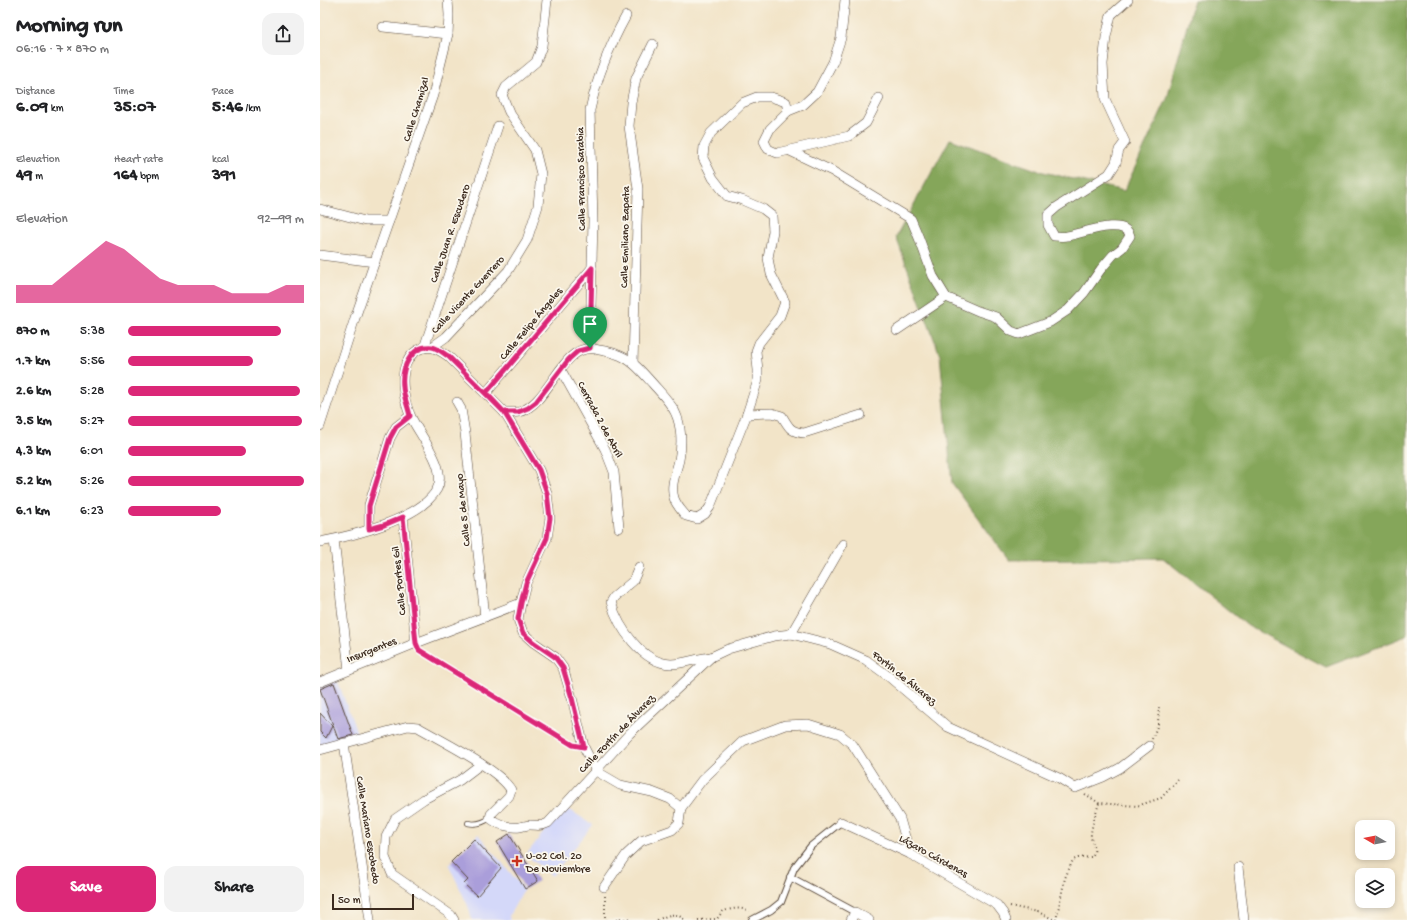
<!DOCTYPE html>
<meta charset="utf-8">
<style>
:root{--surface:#fff;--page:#f2f2f2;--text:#202124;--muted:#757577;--accent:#db2777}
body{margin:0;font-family:"Gochi Hand",sans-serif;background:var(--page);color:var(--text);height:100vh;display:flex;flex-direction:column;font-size:15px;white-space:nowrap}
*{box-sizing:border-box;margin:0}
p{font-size:13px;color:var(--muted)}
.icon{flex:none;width:22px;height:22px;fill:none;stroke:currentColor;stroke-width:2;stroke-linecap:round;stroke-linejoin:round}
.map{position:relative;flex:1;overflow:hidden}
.sheet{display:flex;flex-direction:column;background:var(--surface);width:320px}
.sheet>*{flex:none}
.needle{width:26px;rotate:279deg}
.fabs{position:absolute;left:1035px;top:820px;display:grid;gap:8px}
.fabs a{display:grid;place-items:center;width:40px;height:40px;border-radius:8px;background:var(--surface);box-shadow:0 2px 6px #0003;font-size:20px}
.scale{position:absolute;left:12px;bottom:10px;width:82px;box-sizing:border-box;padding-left:4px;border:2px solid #3b2a1e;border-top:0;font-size:11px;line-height:14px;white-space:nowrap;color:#3b2a1e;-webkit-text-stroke:3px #fbf7ec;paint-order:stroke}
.pin{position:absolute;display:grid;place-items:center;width:34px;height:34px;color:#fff;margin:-41px -17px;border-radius:50% 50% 50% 0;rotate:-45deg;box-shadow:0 0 4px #0007}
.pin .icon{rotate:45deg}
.round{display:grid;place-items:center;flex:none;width:42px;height:42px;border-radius:12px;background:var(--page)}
.head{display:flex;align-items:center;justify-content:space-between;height:68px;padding:0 16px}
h1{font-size:22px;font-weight:700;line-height:30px}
.stats{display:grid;grid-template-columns:repeat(3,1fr);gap:6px;height:68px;padding:4px 16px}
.stats div{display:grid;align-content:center}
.stats b{font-size:17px;font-weight:700}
.stats small{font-size:11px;font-weight:400}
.stats p{font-size:11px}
.chart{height:112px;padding:8px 16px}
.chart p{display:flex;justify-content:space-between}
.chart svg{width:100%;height:72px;margin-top:4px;fill:var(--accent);opacity:.7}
.action{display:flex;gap:8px;margin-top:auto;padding:8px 16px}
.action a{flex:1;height:46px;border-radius:12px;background:var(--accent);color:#fff;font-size:16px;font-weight:700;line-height:46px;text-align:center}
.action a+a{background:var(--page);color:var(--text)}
ul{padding:0 16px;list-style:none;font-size:13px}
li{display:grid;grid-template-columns:64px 48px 1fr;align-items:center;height:30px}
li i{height:10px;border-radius:5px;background:var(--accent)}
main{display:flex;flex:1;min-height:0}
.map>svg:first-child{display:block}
</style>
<main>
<section class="sheet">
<div class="head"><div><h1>Morning run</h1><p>06:16 · 7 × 870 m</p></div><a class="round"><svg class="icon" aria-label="share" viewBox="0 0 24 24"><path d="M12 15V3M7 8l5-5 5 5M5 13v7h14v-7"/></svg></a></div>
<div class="stats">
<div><p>Distance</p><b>6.09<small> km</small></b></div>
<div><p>Time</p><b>35:07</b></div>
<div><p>Pace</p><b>5:46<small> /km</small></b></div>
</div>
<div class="stats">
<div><p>Elevation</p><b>49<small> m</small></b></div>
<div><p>Heart rate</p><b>164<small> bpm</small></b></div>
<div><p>kcal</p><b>391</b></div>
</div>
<div class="chart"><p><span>Elevation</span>92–99 m</p>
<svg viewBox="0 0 160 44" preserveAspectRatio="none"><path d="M0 44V33L10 33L20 33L30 24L40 15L50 6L60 11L70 20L80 29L90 33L100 33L110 33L120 38L130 38L140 38L150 33L160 33V44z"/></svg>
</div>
<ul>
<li><b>870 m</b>5:38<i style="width:87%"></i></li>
<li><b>1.7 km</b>5:56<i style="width:71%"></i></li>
<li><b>2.6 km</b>5:28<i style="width:98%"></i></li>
<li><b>3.5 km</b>5:27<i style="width:99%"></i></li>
<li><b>4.3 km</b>6:01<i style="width:67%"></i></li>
<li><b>5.2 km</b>5:26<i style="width:100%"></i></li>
<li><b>6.1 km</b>6:23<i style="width:53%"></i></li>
</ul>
<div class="action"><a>Save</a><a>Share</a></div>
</section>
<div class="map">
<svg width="1087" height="920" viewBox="0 0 1087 920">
<rect width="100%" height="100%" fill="#fbf7ec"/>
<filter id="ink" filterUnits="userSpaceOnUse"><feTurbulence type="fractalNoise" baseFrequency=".025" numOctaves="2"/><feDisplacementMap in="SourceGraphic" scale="8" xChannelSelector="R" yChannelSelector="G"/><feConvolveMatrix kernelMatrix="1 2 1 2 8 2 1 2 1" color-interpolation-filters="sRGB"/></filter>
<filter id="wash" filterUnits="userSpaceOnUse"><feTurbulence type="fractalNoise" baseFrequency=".012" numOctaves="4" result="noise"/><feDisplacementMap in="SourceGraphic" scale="16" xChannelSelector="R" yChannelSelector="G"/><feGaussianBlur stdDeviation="0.9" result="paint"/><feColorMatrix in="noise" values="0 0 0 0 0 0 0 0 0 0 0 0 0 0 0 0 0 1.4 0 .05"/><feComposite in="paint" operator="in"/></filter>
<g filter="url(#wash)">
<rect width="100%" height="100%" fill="#f2e4c8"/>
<g fill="#d4d8f9">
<path d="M 17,679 L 38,736 L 0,748 L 0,686 Z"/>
<path d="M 244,806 L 273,825 L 232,876 L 206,855 Z"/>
<path d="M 158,834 L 204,889 L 189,916 L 190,920 L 152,920 L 148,906 L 129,865 Z"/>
</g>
<path fill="#85a65a" stroke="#60683c" d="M 874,0 L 1087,0 L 1087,636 L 1006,667 L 928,626 L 843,558 L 689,560 L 632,483 L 620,355 L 576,237 L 630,139 L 719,171 L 804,191 L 847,99 Z"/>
<g id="blocks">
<g fill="#aa9eda">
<path d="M 14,683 L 33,735 L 18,739 L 0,689 Z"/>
<path d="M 0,713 L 12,726 L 6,738 L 0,732 Z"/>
<path d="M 189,834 L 218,881 L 205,889 L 177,842 Z"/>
<path d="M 154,839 L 181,868 L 157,896 L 144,884 L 148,880 L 131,862 Z"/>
</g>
</g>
</g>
<g filter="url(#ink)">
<use href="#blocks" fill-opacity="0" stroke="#564638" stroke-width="1"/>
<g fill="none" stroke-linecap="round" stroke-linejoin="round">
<g stroke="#564638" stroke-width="6">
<path id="service" d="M 148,823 C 157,825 163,823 170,818"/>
</g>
<g stroke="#564638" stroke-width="8">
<g id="pedestrian">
<path d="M 470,877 L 535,912"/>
<path d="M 432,920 L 451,910 L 461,902 L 474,868 L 491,846 L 521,822"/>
</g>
</g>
<g stroke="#564638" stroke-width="10">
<g id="minor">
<path d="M 63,27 L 128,34"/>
<path d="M 468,111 L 483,105 L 497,92 L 513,62 L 521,38 L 525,0"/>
<path d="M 470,151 L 512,171 L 591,219 L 599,238 L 613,276 L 626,297 L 658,311 L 676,317 L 691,331 L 699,334 L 730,322 L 748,310 L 764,293 L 781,269 L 793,255 L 802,248 L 810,236 C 805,216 760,234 747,236 C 743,237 738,236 734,236 L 728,225 L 728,215 L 737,207 L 789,174 L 796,163 L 799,150 L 805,142 L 785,99 L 783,64 L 786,37 L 791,15 L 808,0"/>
<path d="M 0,209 L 45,221 L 69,221"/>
<path d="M 0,255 L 55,262"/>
<path d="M 577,330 L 626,297"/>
<path d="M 112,347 L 126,337 L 188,271 L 207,240 L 218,206 L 221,174 L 215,150 L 189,112 L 182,95 L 186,87 L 216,62 L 222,46 L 227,0"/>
<path d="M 104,348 L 178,126"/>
<path d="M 270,348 L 273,220 L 270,110 C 277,77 290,45 306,16"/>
<path d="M 313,363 L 318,189 L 309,126 L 311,103 L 316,78 L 333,44"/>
<path d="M 241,370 L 285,449 L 294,472 L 299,528"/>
<path d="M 166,393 L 272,268"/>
<path d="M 137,402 L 141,409 L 145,433 L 165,617"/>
<path d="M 184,412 C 189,412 195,413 199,412 C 230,404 242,342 275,349 C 282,351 289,351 296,354 C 312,359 322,372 333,384 C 341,393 350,402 355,412 C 362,426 362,446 359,460 C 356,473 350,485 354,498 C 356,505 362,511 366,516 L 377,519 L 385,514 L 390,507 L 427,414 L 438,380 L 438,370 L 436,351 L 439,343 L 460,316 L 465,302 L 451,274 L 448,258 L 453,231 L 452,216 L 443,209 L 422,200 L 407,196 L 393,178 L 383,158 L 384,146 L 391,133 L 422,103 L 437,97 L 451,97 L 466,102 L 468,111 L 450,129 L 444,141 L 448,149 L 457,153 L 529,136 L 546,123 L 559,98"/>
<path d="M 427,414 L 452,413 L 462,416 C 469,427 470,432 484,433 L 541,415"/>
<path d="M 0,426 L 35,318 L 113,95 L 128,34 L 129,15 L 128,0"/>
<path d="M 83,517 L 96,643"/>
<path d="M 49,529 L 49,505 L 70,438 L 76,427 L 90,416"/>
<path d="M 14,540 L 29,670"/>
<path d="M 0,542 C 32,536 101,519 117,489 C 128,468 100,436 91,417 C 84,402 80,379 86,364 C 89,357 95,350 103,348 C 114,346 119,350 128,356 L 184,412 L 219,470 L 227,493 L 230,518 L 227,538 L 206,583 L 201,603 L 198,619 L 203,633 L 213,642 L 235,657 L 243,668 L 252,698 L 264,747 L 276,771 L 300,785 L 332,792 L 350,799 L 361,808"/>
<path d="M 319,567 L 313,581 L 294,597 L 291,602 C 298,627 322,663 351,664 C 362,664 378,658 391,657"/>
<path d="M 471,634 L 523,544"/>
<path d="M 0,682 L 96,643 L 201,603"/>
<path d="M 24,743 L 50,920"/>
<path d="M 0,750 L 88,726 L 98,727 C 121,741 179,769 191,790 L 189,796 L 171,814 L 170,818 C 178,825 190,828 200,827 C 204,826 207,825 210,825 C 219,825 220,827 228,823 L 310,733 L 391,657 L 408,649 L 454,636 L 471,634 L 510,644 L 546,660 L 568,676 L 628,727 L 739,778 L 755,788 L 783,777 L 800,768 L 829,746"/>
<path d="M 521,822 L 590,854 L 677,905 L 683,913 L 686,920"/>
<path d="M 918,867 L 924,920"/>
<path d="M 284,887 L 306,855 L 321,841 L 352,830 L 359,823 L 361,808 L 382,780 L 423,741 L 465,725 L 488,724 L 520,734 L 533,745 L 580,819 L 590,854"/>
<path d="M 134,920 L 131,915 L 72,874 L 65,857 L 66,837 L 75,819 L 104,799 L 140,780 L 161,764"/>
<path d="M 531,920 L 535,912 L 549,920"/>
</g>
</g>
<g stroke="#564638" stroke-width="2" stroke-dasharray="1 3" stroke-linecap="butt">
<path d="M 102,652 L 253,745"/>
<path d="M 832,739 L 838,724 L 839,705"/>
<path d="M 765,794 L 779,803 L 817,806 L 841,798 L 858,780"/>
<path d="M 285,896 L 285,918 L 286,920"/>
<path d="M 690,906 L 718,912 L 735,920"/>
<path d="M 296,920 L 303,919 L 312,920"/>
<path d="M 337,920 C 349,915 354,911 365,920"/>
<path d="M 378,920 L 397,919 L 403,911 C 412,909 422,906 429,912"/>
<path d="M 736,920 L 745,878 L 753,860 L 758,858 L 771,857 C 779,849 770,843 771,834 C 772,824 776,813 779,803"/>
</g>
<use href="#service" stroke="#fff" stroke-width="4.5"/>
<use href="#pedestrian" stroke="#fff" stroke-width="6"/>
<use href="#minor" stroke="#fff" stroke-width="9"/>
</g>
</g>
<g fill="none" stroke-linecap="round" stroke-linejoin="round" filter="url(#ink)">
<g stroke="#fff" stroke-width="8">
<path id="route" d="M 270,348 L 258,351 L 249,359 L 216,402 L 208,408 L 198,412 L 184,412 L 128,356 C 123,353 118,348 112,347 C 91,345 81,368 83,386 C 83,395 88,406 90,416 L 76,427 L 70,438 L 49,506 L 49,529 L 64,525 L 83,517 L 96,643 L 99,650 L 253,745 L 264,747 L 252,698 L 243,668 L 235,657 L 213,642 L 203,633 L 198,619 L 201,603 L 206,583 L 227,538 L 230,518 L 227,493 L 219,470 L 184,412 L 166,393 L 272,268 L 270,348"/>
</g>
<use href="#route" stroke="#db2777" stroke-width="5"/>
</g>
<path fill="#c8321e" stroke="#fbf7ec" stroke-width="1.5" d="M195 855h4v4h4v4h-4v4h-4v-4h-4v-4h4z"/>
<g text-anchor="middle" stroke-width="3.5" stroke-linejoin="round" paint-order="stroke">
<g font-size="11" fill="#3b2a1e" stroke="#fbf7ec">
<text transform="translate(95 109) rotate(-73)" y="4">Calle Chamizal</text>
<text transform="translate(260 179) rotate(-91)" y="4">Calle Francisco Sarabia</text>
<text transform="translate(129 233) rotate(-71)" y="4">Calle Juan R. Escudero</text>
<text transform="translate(304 237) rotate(-89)" y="4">Calle Emiliano Zapata</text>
<text transform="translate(147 294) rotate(-47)" y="4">Calle Vicente Guerrero</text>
<text transform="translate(210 323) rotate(-50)" y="4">Calle Felipe Ángeles</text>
<text transform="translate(281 419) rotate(62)" y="4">Cerrada 2 de Abril</text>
<text transform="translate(142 510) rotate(-96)" y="4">Calle 5 de Mayo</text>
<text transform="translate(78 581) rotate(-96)" y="4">Calle Portes Gil</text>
<text transform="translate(51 649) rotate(-22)" y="4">Insurgentes</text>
<text transform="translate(585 677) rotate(39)" y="4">Fortín de Álvarez</text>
<text transform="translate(296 733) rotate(-46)" y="4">Calle Fortín de Álvarez</text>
<text transform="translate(49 830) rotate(81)" y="4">Calle Mariano Escobedo</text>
<text transform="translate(614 855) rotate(29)" y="4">Lázaro Cárdenas</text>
</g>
<g font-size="11" fill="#3b2a1e" stroke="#fbf7ec" text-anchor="start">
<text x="206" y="859">U-02 Col. 20<tspan x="206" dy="13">De Noviembre</tspan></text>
</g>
</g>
</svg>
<div class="fabs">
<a><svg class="needle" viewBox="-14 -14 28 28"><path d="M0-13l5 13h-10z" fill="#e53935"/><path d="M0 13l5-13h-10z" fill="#757577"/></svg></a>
<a><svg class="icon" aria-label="layers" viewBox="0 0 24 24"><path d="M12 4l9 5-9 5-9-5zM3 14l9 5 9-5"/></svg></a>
</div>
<div class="scale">50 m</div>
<div class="pin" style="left:270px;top:348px;background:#1e9e55"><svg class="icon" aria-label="arrive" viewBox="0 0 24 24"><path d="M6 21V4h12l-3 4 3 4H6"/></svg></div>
</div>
</main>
